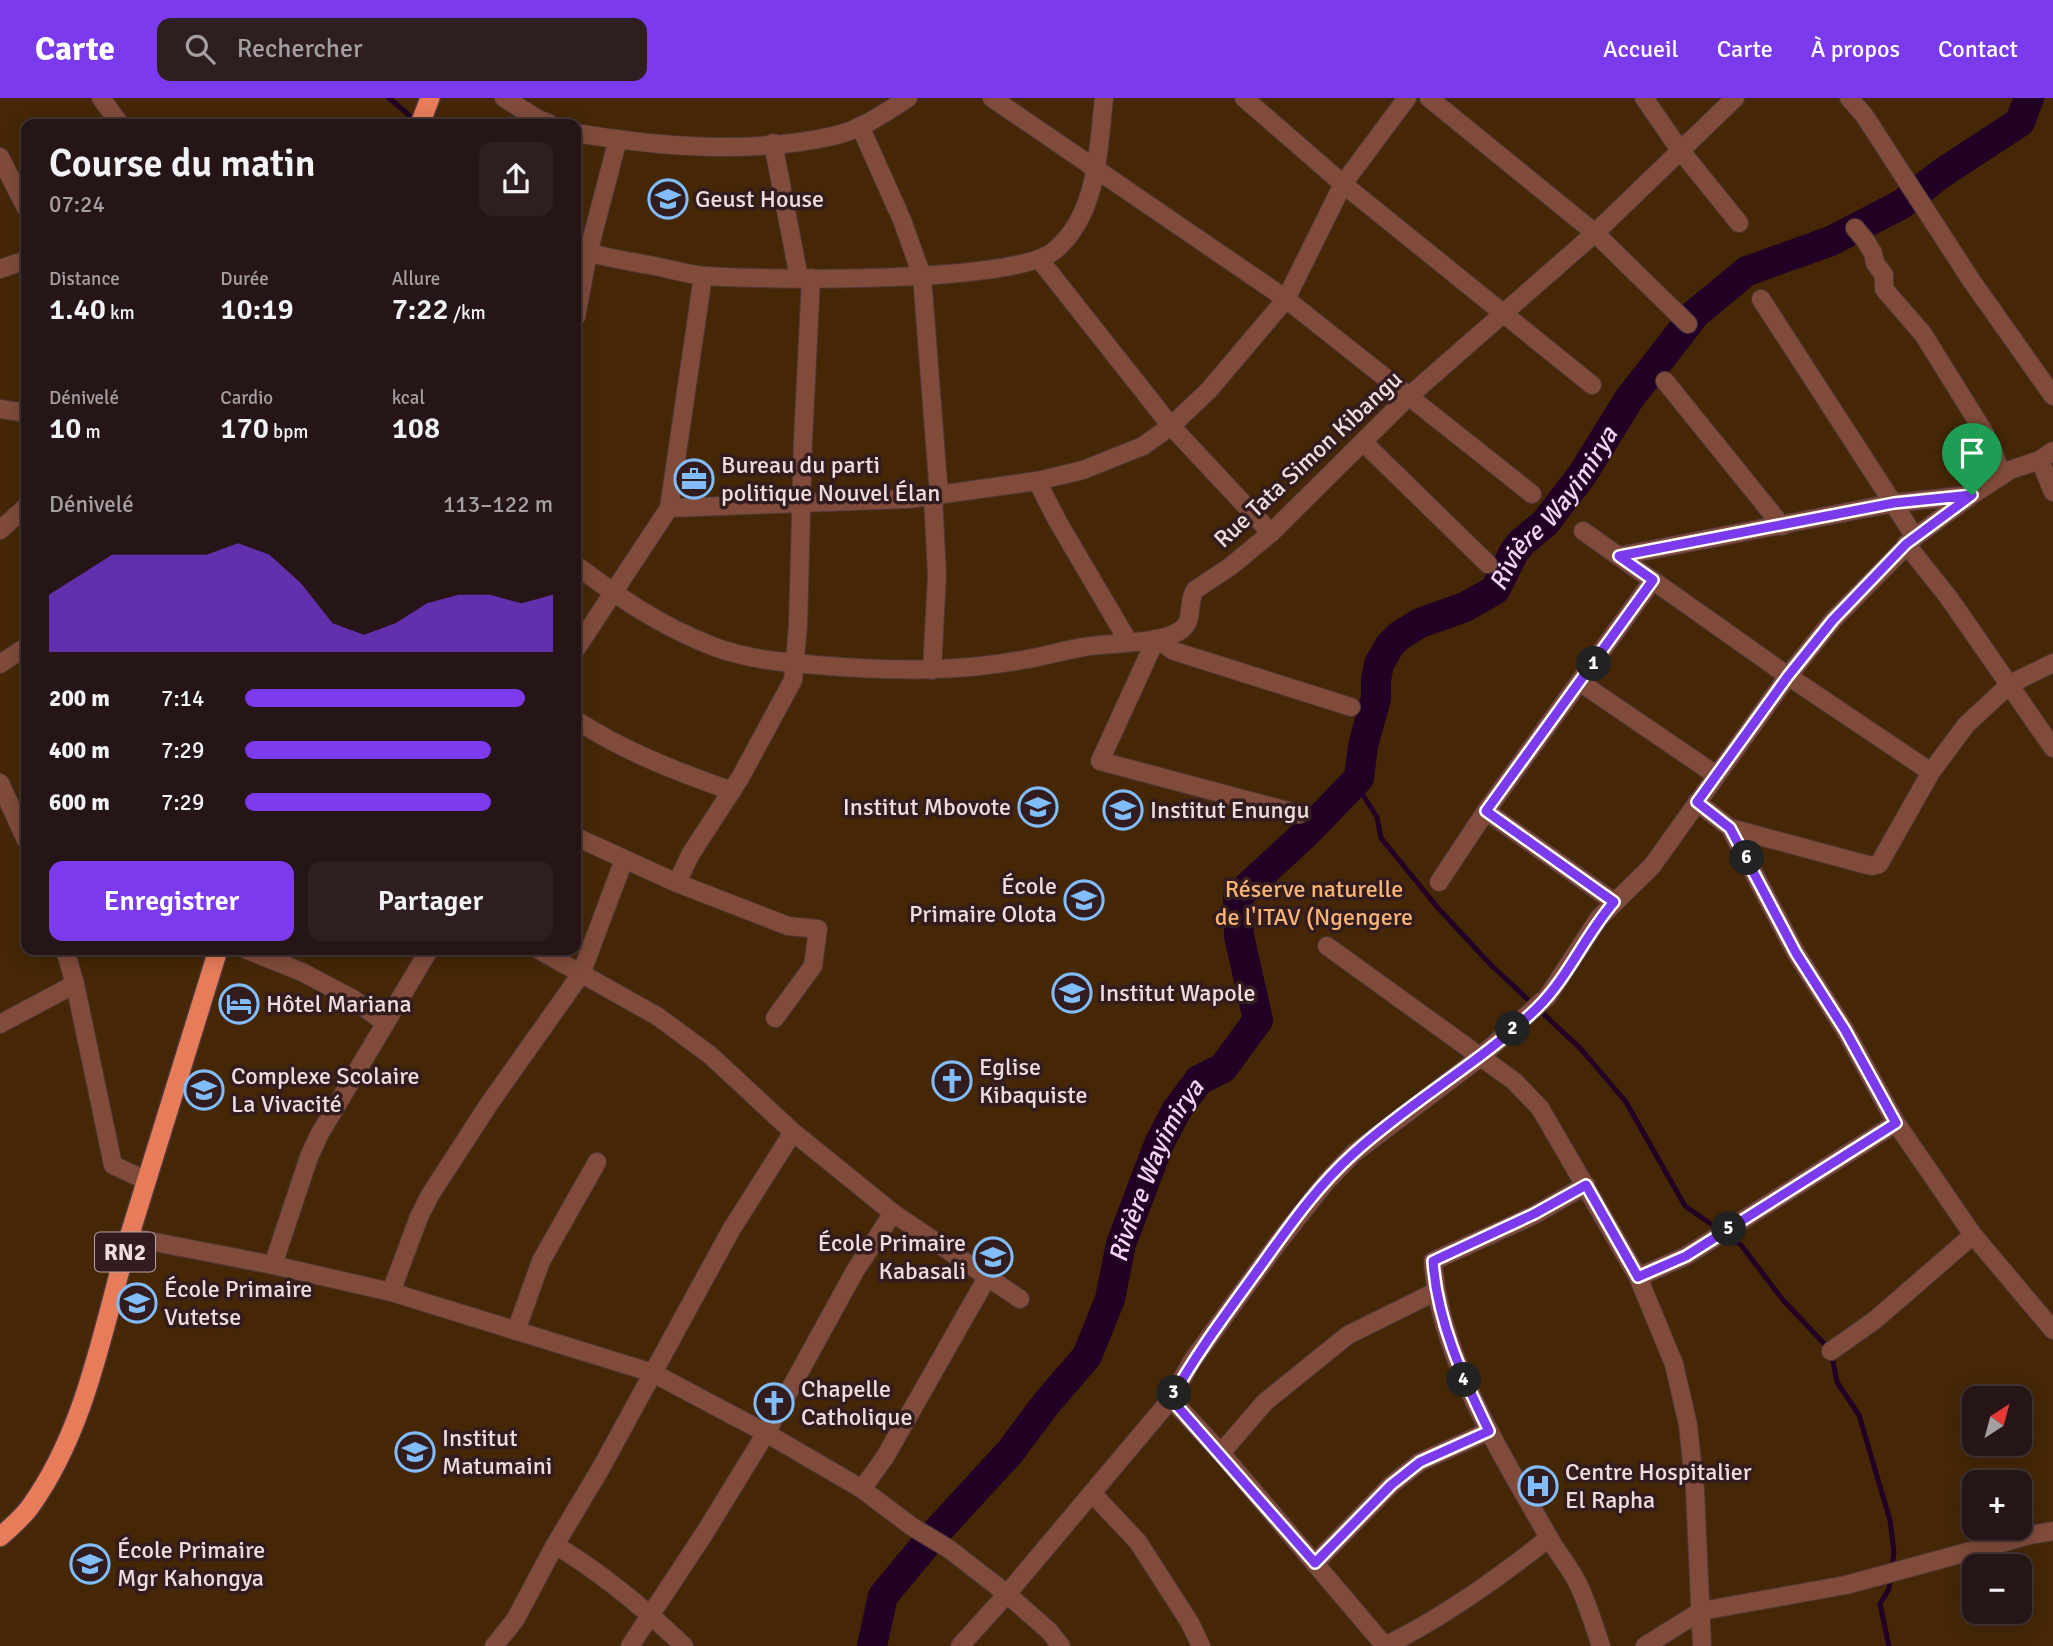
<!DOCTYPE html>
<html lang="fr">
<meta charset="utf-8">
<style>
:root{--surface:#261516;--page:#2e1e1f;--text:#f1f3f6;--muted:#a49fa1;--line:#423435;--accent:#7c3aed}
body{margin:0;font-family:Signika,sans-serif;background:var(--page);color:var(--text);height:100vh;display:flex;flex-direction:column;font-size:26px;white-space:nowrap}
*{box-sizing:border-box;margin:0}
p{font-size:23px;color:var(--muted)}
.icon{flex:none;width:38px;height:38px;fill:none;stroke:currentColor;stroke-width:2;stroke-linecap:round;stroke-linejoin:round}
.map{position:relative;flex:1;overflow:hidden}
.side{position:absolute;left:21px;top:21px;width:560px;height:836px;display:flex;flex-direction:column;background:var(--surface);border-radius:14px;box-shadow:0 4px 18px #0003,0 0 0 2px var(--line)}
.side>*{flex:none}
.needle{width:46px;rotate:36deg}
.controls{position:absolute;left:1962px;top:1288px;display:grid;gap:14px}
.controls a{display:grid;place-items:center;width:70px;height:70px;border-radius:14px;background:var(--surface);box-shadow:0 4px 18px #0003,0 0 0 2px var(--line);font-size:35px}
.pin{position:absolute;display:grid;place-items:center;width:60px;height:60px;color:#fff;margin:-72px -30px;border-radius:50% 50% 50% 0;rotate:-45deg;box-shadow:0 0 7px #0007}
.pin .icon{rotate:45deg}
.km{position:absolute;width:35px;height:35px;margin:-18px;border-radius:50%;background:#222;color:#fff;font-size:19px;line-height:35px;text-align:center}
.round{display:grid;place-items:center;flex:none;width:74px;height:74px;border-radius:14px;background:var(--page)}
.overview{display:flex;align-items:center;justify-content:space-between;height:119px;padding:0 28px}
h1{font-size:38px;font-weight:600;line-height:52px}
.figures{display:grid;grid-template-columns:repeat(3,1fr);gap:10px;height:119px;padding:7px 28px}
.figures div{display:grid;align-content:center}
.figures b{font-size:30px;font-weight:600}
.figures small{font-size:19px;font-weight:400}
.figures p{font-size:19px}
.chart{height:196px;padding:14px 28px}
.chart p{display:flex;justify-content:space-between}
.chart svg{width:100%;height:126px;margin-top:7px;fill:var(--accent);opacity:.7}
.button{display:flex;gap:14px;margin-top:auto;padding:14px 28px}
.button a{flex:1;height:80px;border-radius:14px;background:var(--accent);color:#fff;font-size:28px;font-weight:600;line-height:80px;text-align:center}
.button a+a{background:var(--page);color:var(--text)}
ul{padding:0 28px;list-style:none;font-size:23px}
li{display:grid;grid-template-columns:112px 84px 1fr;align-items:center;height:52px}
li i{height:18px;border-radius:9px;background:var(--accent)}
header{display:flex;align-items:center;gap:42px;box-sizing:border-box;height:98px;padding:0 35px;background:var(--accent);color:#fff}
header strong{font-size:33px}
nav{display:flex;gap:38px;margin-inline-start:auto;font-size:24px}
.search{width:490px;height:63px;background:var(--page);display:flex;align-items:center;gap:18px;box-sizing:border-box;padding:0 24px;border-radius:14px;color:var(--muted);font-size:26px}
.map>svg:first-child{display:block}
</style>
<header>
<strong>Carte</strong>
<div class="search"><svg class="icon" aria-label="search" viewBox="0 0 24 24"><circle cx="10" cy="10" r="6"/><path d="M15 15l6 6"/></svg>Rechercher</div>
<nav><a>Accueil</a><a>Carte</a><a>À propos</a><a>Contact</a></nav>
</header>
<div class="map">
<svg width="2053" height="1548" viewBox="0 0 2053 1548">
<rect width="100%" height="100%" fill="#331c1e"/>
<path fill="#452706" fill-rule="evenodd" d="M 0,0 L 2053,0 L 2053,1548 L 0,1548 ZM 26,26 L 576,26 L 576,852 L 26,852 ZM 1974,1300 L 2020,1300 L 2020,1346 L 1974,1346 ZM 1974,1384 L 2020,1384 L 2020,1430 L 1974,1430 ZM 1974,1468 L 2020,1468 L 2020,1514 L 1974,1514 Z"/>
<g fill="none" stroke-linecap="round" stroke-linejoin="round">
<g stroke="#220026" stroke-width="5">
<path d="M 389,0 L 416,23"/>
<path d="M 1359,680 L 1361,694 L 1377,719 L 1381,740 L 1438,810 L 1491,867 L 1581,951 L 1626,1004 L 1685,1108 L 1741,1147 L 1783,1202 L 1831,1253 L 1837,1284 L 1859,1317 L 1890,1422 L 1894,1454 L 1889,1491 L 1880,1506 L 1889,1548"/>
</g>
<path stroke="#220026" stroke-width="30" id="s1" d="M 872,1548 L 883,1498 L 931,1440 L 1010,1354 L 1045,1307 L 1087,1258 L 1110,1201 L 1121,1146 L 1159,1046 L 1176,1013 L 1199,982 L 1223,970 L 1258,922 L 1239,838 L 1238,798 L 1305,736 L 1359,680 L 1363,648 L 1376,600 L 1376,582 L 1379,566 L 1390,547 L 1399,538 L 1420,525 L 1465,509 L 1495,492 L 1514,454 L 1521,445 L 1545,425 L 1582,377 L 1629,301 L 1696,215 L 1747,173 L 1831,143 L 1902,106 L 1942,75 L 2020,24 L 2029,0"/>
<g stroke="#4d3739" stroke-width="20">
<g id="minor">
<path d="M 101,0 L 120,26"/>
<path d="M 504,0 L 538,21 L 550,26"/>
<path d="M 992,0 L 1286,201 L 1532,396"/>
<path d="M 1244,0 L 1343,86 L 1592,287"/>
<path d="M 1429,0 L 1595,135 L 1688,226"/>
<path d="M 1644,0 L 1680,52 L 1739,125"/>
<path d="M 1849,0 L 1864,17 L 1971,182 L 2053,298"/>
<path d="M 860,28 L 902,122 L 922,178 L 939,397"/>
<path d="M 576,35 C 660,49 753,57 837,37 C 862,31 886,14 908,0"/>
<path d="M 773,45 L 799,180"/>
<path d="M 0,59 L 26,110"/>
<path d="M 1855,130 L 1865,142 L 1873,155 L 1875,165 L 1884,177 L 1884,191 L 1923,236 L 1984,334 L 1994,355 L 2001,378"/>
<path d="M 576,151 C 601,159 628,163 654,168 C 671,171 689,177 706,178 C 767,182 1012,186 1054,153 C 1098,117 1098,52 1104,0"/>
<path d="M 1039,161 L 1171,328 L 1271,435"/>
<path d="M 0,171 L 26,162"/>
<path d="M 1761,201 L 1915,439"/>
<path d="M 576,219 L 588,155 L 618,41"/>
<path d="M 1665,283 L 1782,428"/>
<path d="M 0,311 L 26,315"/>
<path d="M 1363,344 L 1488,466"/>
<path d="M 2040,362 L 2053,394"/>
<path d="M 1037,383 L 1058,424 L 1128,543"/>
<path d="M 669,410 L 703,178"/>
<path d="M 0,432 L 26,409"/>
<path d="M 1583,433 L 1788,578 L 1931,674"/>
<path d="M 1906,446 L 1949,500 L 2053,650"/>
<path d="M 1619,458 L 1894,405 L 1971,397"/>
<path d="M 576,467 C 619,500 661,528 712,548 C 746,561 780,564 816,567 C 887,573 957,575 1027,561 C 1046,558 1065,552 1084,549 C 1111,544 1154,547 1178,534 C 1196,524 1186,506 1195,492 L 1231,468 L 1271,435 L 1407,300 L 1595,135 L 1735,0"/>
<path d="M 1156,541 L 1100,663 L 1299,716"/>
<path d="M 1156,541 L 1174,553 L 1351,609"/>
<path d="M 576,551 L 669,410 L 909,401 L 1037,383 L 1083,372 L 1143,348 L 1171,328 L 1209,292 L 1286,201 L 1343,86 L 1407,0"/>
<path d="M 0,566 L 26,549"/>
<path d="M 932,572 L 937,477 L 933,398"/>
<path d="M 1581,585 L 1716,677"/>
<path d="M 576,622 C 625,654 678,674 732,693"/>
<path d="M 0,685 L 26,742"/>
<path d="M 1697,704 L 1730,730 L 1796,855 L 1845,932 L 1896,1025 L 1973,1137 L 2053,1232"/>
<path d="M 1486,713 L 1614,804"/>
<path d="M 1730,730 L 1860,765 L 1872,768 L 1879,766 L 1931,674 L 1966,627 L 2010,586 L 2053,565"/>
<path d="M 576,739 L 677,785 L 788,828 L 818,831 L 813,868 L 775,920"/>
<path d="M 1439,784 L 1486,713 L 1653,482"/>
<path d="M 677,785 L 690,757 L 740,680 L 793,582 L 798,527 L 803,342 L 811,180"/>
<path d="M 1327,848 L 1514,983 L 1540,1010 L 1638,1179 L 1674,1266 L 1688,1327 L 1695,1392 L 1702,1548"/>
<path d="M 65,852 L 75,886 L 113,1067 L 147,1083"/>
<path d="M 247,852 L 302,874 L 353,901 L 385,925"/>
<path d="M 539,852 L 657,918 L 710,957 L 793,1034 L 893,1115 L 1020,1201"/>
<path d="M 0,926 L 75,886"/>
<path d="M 1586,1087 L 1534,1117 L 1433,1163 C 1439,1259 1502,1356 1548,1438 C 1557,1455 1571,1470 1579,1488 C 1588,1507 1594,1528 1601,1548"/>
<path d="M 129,1139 L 273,1167 L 391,1194 L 653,1275 L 766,1335 L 862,1391 L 911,1428 L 949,1451 L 1007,1496 L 1049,1533 L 1061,1548"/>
<path d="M 273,1167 L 309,1059 L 319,1037 L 429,852"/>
<path d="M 1638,1179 L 1686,1158 L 1896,1025"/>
<path d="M 391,1194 L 419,1119 L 430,1097 L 489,1006 L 581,876 L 624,762"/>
<path d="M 516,1233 L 541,1163 L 597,1064"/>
<path d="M 1831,1253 L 1875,1222 L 1973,1137"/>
<path d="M 1171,1301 L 1221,1355 L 1385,1548"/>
<path d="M 1221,1355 L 1265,1304 L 1348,1237 L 1435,1194"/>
<path d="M 862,1391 L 885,1359 L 988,1178"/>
<path d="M 1092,1395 L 1138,1444 L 1190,1525 L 1201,1548"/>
<path d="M 555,1447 C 602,1475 645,1511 684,1548"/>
<path d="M 1315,1465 L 1391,1387 L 1420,1364 L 1489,1333"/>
<path d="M 494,1548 L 515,1522 L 555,1447 L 601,1370 L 731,1132 L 793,1034"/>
<path d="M 630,1548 L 704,1436 L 766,1335 L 855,1173 L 893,1115"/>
<path d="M 960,1548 L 1007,1496 L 1171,1301 L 1192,1263 L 1280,1142 L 1326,1084 L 1354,1055 L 1479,960 L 1548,898 L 1599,820 L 1652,768 L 1788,578 L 1833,522 L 1915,439 L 1972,397 L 2010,372 L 2040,362 L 2053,353"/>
<path d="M 1385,1548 C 1444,1519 1498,1480 1549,1440"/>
<path d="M 1645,1548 L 1701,1513 L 1846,1487 L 2030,1437 L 2053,1433"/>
</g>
</g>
<g stroke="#4d3739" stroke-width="22">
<g id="trunk">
<path d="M 420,26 L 430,0"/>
<path d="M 0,1439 C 10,1430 22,1420 30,1409 C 87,1330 103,1228 130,1136 C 159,1042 188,947 218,852"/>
</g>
</g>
<use href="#minor" stroke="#804b3b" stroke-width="18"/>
<use href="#trunk" stroke="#e67c5a" stroke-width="19"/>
</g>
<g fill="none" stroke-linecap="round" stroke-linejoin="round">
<g stroke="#fff" stroke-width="14">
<path id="route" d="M 1972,397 L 1906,446 L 1833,522 L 1788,578 L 1697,704 L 1730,730 L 1796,855 L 1845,932 L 1896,1025 L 1686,1158 L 1638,1179 L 1586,1087 L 1534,1116 L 1433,1163 C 1437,1223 1463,1280 1489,1333 L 1420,1364 L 1391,1387 L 1315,1465 L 1171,1301 C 1197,1254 1229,1212 1260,1169 C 1288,1130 1317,1088 1354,1055 C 1411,1003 1480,965 1536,911 C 1568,880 1585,837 1614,804 L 1486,713 L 1653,482 L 1619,458 L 1894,405 Z"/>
</g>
<use href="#route" stroke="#7c3aed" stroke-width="9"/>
</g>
<defs>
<g id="school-ring" transform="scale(2.0125)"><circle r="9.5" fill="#331c1e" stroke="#80bdfa" stroke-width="1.5"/><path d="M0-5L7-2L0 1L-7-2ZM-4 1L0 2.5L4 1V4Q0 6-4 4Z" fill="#80bdfa"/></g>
<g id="office-ring" transform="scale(2.0125)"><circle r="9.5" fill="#331c1e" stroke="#80bdfa" stroke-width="1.5"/><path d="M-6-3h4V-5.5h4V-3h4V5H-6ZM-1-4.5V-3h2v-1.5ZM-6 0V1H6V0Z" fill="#80bdfa"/></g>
<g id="hotel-ring" transform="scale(2.0125)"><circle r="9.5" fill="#331c1e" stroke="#80bdfa" stroke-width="1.5"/><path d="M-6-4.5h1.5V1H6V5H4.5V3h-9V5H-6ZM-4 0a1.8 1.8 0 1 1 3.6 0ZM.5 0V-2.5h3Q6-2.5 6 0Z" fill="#80bdfa"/></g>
<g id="church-ring" transform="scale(2.0125)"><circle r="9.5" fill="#331c1e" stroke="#80bdfa" stroke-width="1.5"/><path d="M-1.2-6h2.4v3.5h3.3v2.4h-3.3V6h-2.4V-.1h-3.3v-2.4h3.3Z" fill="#80bdfa"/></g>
<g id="hospital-ring" transform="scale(2.0125)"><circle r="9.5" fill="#331c1e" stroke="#80bdfa" stroke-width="1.5"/><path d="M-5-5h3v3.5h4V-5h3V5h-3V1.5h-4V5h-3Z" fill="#80bdfa"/></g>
</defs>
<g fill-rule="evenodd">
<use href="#school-ring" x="668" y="101"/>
<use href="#office-ring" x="694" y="381"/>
<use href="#school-ring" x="1038" y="709"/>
<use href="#school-ring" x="1123" y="712"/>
<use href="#school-ring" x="1084" y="802"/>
<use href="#school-ring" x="1072" y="895"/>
<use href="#hotel-ring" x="239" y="906"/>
<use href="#church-ring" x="952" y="983"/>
<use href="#school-ring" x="204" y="992"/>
<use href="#school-ring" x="993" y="1159"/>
<use href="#school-ring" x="137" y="1205"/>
<use href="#church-ring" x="774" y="1305"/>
<use href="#school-ring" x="415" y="1354"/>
<use href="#hospital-ring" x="1538" y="1388"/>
<use href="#school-ring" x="90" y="1466"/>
</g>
<g text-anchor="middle" stroke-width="7" stroke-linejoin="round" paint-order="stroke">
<rect fill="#331c1e" stroke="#b5a3a4" stroke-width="2" x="95" y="1134.5" width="60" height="39" rx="5"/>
<g font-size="23" font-weight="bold" fill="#edddde">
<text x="125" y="1162">RN2</text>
</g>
<g font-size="24" fill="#edddde" stroke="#331c1e" text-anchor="start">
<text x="695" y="109">Geust House</text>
<text x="721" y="375">Bureau du parti<tspan x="721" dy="28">politique Nouvel Élan</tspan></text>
<text x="1011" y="717" text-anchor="end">Institut Mbovote</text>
<text x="1150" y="720">Institut Enungu</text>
<text x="1057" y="796" text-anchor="end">École<tspan x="1057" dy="28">Primaire Olota</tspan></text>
<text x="1099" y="903">Institut Wapole</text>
<text x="266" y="914">Hôtel Mariana</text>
<text x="979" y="977">Eglise<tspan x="979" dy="28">Kibaquiste</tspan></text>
<text x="231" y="986">Complexe Scolaire<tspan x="231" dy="28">La Vivacité</tspan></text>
<text x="966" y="1153" text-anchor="end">École Primaire<tspan x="966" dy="28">Kabasali</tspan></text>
<text x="164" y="1199">École Primaire<tspan x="164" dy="28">Vutetse</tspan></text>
<text x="801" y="1299">Chapelle<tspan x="801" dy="28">Catholique</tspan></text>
<text x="442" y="1348">Institut<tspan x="442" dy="28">Matumaini</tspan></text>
<text x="1565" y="1382">Centre Hospitalier<tspan x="1565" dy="28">El Rapha</tspan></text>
<text x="117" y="1460">École Primaire<tspan x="117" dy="28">Mgr Kahongya</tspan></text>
</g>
<g font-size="24" fill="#edddde" stroke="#331c1e">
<text transform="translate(1308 361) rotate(-43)" y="8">Rue Tata Simon Kibangu</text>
</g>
<g font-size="24" fill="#f8b475" stroke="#331c1e">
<text x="1314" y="799">Réserve naturelle<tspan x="1314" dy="28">de l'ITAV (Ngengere</tspan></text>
</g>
<g font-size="26" font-style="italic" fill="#f3d4f6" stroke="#331c1e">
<text dy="9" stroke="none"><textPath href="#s1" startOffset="1407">Rivière Wayimirya</textPath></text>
<text dy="9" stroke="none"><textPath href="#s1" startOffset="565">Rivière Wayimirya</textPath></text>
</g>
</g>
</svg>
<div class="controls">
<a><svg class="needle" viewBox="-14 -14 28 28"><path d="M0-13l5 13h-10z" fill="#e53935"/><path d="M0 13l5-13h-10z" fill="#a49fa1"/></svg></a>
<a>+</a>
<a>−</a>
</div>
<div class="pin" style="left:1972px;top:397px;background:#1e9e55"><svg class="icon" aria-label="arrive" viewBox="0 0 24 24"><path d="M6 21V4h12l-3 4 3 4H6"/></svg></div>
<b class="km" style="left:1594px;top:566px">1</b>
<b class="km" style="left:1513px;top:931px">2</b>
<b class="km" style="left:1174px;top:1295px">3</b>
<b class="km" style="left:1464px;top:1282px">4</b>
<b class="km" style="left:1729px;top:1131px">5</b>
<b class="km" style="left:1747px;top:760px">6</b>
<section class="side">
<div class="overview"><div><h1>Course du matin</h1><p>07:24</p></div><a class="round"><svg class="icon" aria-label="share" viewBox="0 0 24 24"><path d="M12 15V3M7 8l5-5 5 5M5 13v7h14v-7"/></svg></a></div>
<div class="figures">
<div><p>Distance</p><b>1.40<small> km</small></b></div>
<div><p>Durée</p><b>10:19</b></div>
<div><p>Allure</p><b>7:22<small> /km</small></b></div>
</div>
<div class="figures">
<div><p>Dénivelé</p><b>10<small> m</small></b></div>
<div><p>Cardio</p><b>170<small> bpm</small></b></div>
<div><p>kcal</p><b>108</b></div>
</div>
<div class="chart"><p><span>Dénivelé</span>113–122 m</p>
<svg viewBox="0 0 160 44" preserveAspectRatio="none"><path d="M0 44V24L10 17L20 10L30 10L40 10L50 10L60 6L70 10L80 20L90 34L100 38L110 34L120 27L130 24L140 24L150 27L160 24V44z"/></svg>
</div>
<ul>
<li><b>200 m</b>7:14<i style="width:91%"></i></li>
<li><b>400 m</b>7:29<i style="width:80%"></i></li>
<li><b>600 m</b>7:29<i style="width:80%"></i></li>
</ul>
<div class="button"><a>Enregistrer</a><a>Partager</a></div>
</section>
</div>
